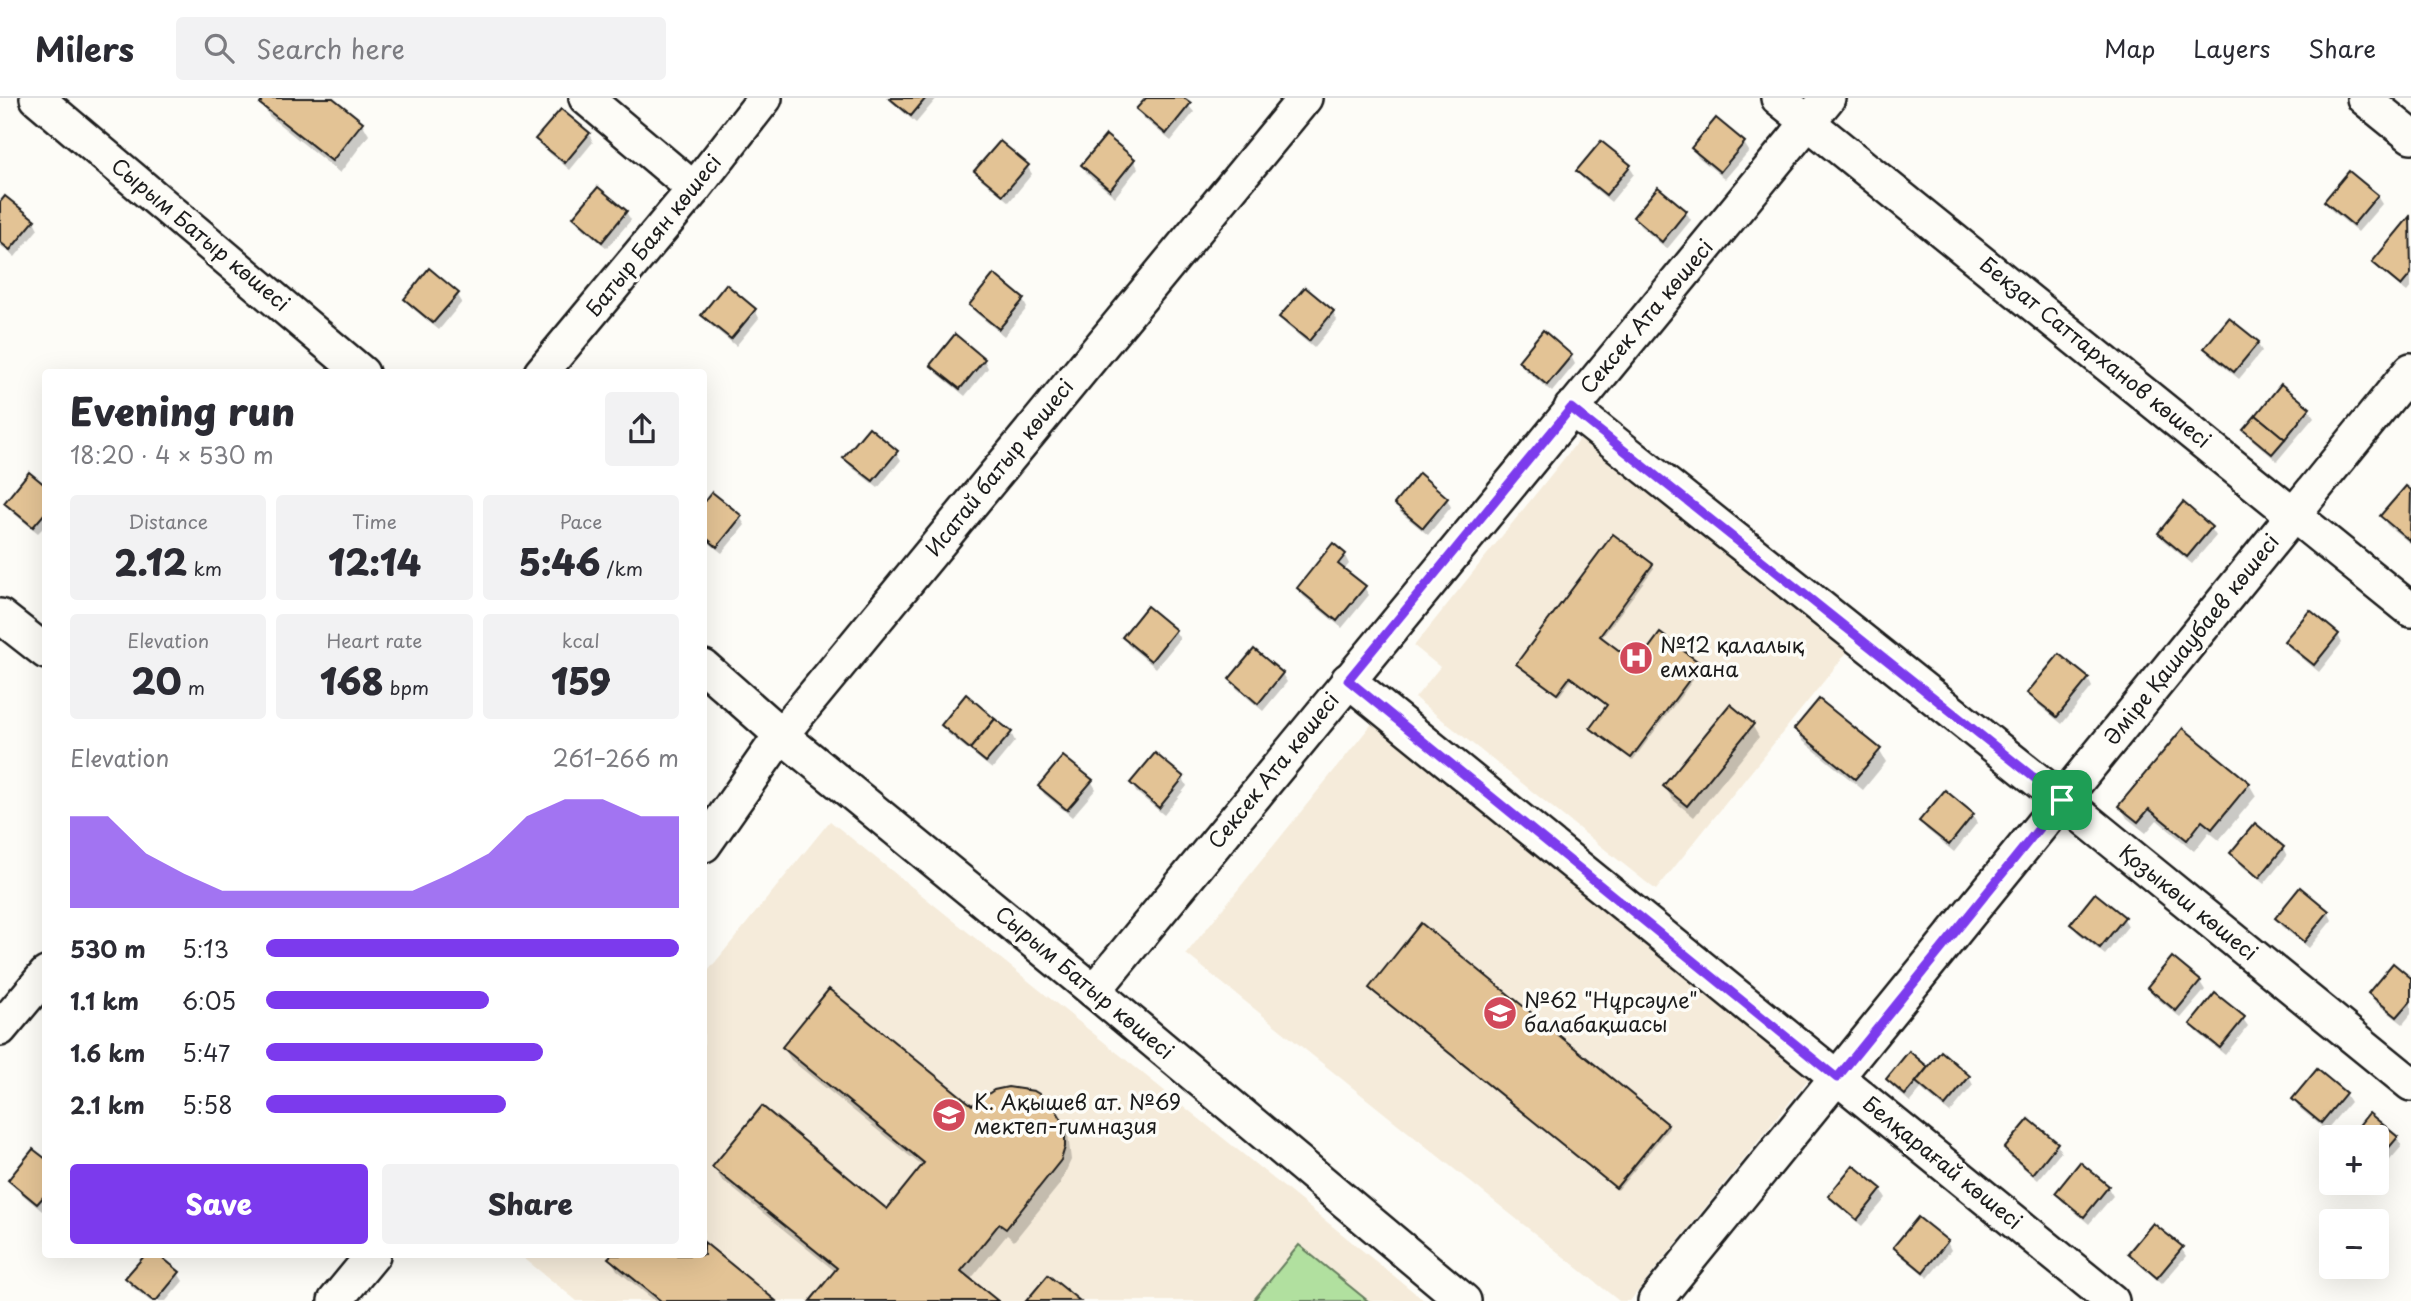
<!DOCTYPE html>
<meta charset="utf-8">
<style>
:root{--surface:#fff;--page:#f2f2f3;--text:#2b2b33;--muted:#7c7c81;--line:#e1e1e2;--accent:#7c3aed}
body{margin:0;font-family:"Playpen Sans",sans-serif;background:var(--page);color:var(--text);height:100vh;display:flex;flex-direction:column;font-size:26px;white-space:nowrap}
*{box-sizing:border-box;margin:0}
p{font-size:23px;color:var(--muted)}
.icon{flex:none;width:38px;height:38px;fill:none;stroke:currentColor;stroke-width:2;stroke-linecap:round;stroke-linejoin:round}
.map{position:relative;flex:1;overflow:hidden}
.details{position:absolute;left:42px;top:271px;width:665px;height:889px;display:flex;flex-direction:column;background:var(--surface);border-radius:7px;box-shadow:0 7px 28px #0002}
.details>*{flex:none}
.fabs{position:absolute;left:2319px;top:1027px;display:grid;gap:14px}
.fabs a{display:grid;place-items:center;width:70px;height:70px;border-radius:7px;background:var(--surface);box-shadow:0 7px 28px #0002;font-size:35px}
.pin{position:absolute;display:grid;place-items:center;width:60px;height:60px;color:#fff;margin:-30px;border-radius:14px;box-shadow:0 4px 10px #0006}
.round{display:grid;place-items:center;flex:none;width:74px;height:74px;border-radius:7px;background:var(--page)}
.headline{display:flex;align-items:center;justify-content:space-between;height:119px;padding:0 28px}
h1{font-size:38px;font-weight:800;line-height:52px}
.stats{display:grid;grid-template-columns:repeat(3,1fr);gap:10px;height:119px;padding:7px 28px}
.stats div{display:grid;align-content:center;border-radius:7px;background:var(--page);text-align:center}
.stats b{font-size:35px;font-weight:800}
.stats small{font-size:19px;font-weight:400}
.stats p{font-size:19px}
.chart{height:196px;padding:14px 28px}
.chart p{display:flex;justify-content:space-between}
.chart svg{width:100%;height:126px;margin-top:7px;fill:var(--accent);opacity:.7}
.primary-button{display:flex;gap:14px;margin-top:auto;padding:14px 28px}
.primary-button a{flex:1;height:80px;border-radius:7px;background:var(--accent);color:#fff;font-size:28px;font-weight:800;line-height:80px;text-align:center}
.primary-button a+a{background:var(--page);color:var(--text)}
ul{padding:0 28px;list-style:none;font-size:23px}
li{display:grid;grid-template-columns:112px 84px 1fr;align-items:center;height:52px}
li i{height:18px;border-radius:9px;background:var(--accent)}
header{display:flex;align-items:center;gap:42px;box-sizing:border-box;height:98px;padding:0 35px;background:var(--surface);border-bottom:2px solid var(--line)}
header strong{font-size:33px}
nav{display:flex;gap:38px;margin-inline-start:auto;font-size:24px}
.search{width:490px;height:63px;background:var(--page);display:flex;align-items:center;gap:18px;box-sizing:border-box;padding:0 24px;border-radius:7px;color:var(--muted);font-size:26px}
.map>svg:first-child{display:block}
</style>
<header>
<strong>Milers</strong>
<div class="search"><svg class="icon" aria-label="search" viewBox="0 0 24 24"><circle cx="10" cy="10" r="6"/><path d="M15 15l6 6"/></svg>Search here</div>
<nav><a>Map</a><a>Layers</a><a>Share</a></nav>
</header>
<div class="map">
<svg width="2411" height="1203" viewBox="0 0 2411 1203">
<rect width="100%" height="100%" fill="#fdfcf7"/>
<filter id="ink" filterUnits="userSpaceOnUse"><feTurbulence type="fractalNoise" baseFrequency=".0143" numOctaves="2"/><feDisplacementMap in="SourceGraphic" scale="14" xChannelSelector="R" yChannelSelector="G"/><feConvolveMatrix kernelMatrix="1 2 1 2 8 2 1 2 1" color-interpolation-filters="sRGB"/></filter>
<g filter="url(#ink)">
<g fill="#f5ebda">
<path d="M 1582,338 L 1849,552 L 1656,792 L 1415,600 L 1440,569 L 1414,548 Z"/>
<path d="M 1375,622 L 1814,974 L 1630,1203 L 1619,1203 L 1186,856 Z"/>
<path d="M 830,723 L 1425,1203 L 577,1203 L 520,1157 L 704,1157 L 704,878 Z"/>
</g>
<path fill="#b1e09f" stroke="#667e5e" stroke-width="2" d="M 1299,1147 L 1368,1203 L 1253,1203 Z"/>
<g fill="#0003">
<path d="M 266,0 L 330,0 L 362,25 L 369,37 L 340,75 L 269,18 L 262,6 Z"/>
<path d="M 887,0 L 937,0 L 916,25 Z"/>
<path d="M 1148,0 L 1182,0 L 1194,14 L 1171,43 L 1143,20 L 1138,12 Z"/>
<path d="M 589,36 L 593,44 L 570,72 L 542,49 L 538,42 Z"/>
<path d="M 1106,39 L 1134,62 L 1138,70 L 1115,99 L 1087,76 L 1083,68 Z"/>
<path d="M 1744,45 L 1749,53 L 1725,81 L 1697,58 L 1693,50 Z"/>
<path d="M 1027,68 L 1032,76 L 1009,104 L 981,81 L 976,74 Z"/>
<path d="M 1629,68 L 1634,76 L 1611,104 L 1583,81 L 1578,74 Z"/>
<path d="M 1658,92 L 1686,114 L 1691,122 L 1667,151 L 1640,128 L 1635,120 Z"/>
<path d="M 2377,98 L 2382,106 L 2358,134 L 2330,111 L 2326,103 Z"/>
<path d="M 0,107 L 34,123 L 38,131 L 15,159 L 0,147 Z"/>
<path d="M 626,114 L 631,122 L 607,150 L 579,127 L 575,119 Z"/>
<path d="M 2410,120 L 2411,189 L 2407,194 L 2379,172 L 2374,164 Z"/>
<path d="M 457,196 L 462,204 L 439,232 L 411,209 L 406,201 Z"/>
<path d="M 1023,202 L 1027,210 L 1004,238 L 976,215 L 971,207 Z"/>
<path d="M 755,212 L 759,220 L 736,248 L 708,225 L 703,217 Z"/>
<path d="M 1333,214 L 1337,222 L 1314,250 L 1286,227 L 1282,219 Z"/>
<path d="M 2257,245 L 2262,253 L 2239,281 L 2211,258 L 2206,250 Z"/>
<path d="M 1571,258 L 1575,266 L 1552,294 L 1524,271 L 1520,263 Z"/>
<path d="M 984,262 L 988,270 L 965,298 L 937,275 L 932,267 Z"/>
<path d="M 2281,289 L 2309,312 L 2314,319 L 2277,363 L 2250,340 L 2245,332 Z"/>
<path d="M 896,354 L 901,362 L 878,390 L 850,368 L 845,360 Z"/>
<path d="M 46,390 L 46,427 L 38,435 L 11,413 L 6,405 Z"/>
<path d="M 2406,390 L 2411,395 L 2411,446 L 2387,427 L 2383,419 Z"/>
<path d="M 712,396 L 740,419 L 745,427 L 722,455 L 704,441 L 704,407 Z"/>
<path d="M 1447,401 L 1451,409 L 1428,437 L 1400,414 L 1396,406 Z"/>
<path d="M 2211,430 L 2216,438 L 2192,466 L 2164,443 L 2160,435 Z"/>
<path d="M 1333,448 L 1345,458 L 1349,466 L 1344,472 L 1364,489 L 1369,497 L 1342,530 L 1303,498 L 1299,490 Z"/>
<path d="M 1652,467 L 1654,470 L 1601,541 L 1638,568 L 1700,567 L 1702,570 L 1633,662 L 1592,630 L 1608,608 L 1572,581 L 1559,598 L 1518,566 Z"/>
<path d="M 1147,510 L 1175,533 L 1180,541 L 1156,570 L 1128,547 L 1124,539 Z"/>
<path d="M 2338,537 L 2342,545 L 2319,574 L 2291,551 L 2286,543 Z"/>
<path d="M 1254,553 L 1282,576 L 1287,584 L 1263,613 L 1235,589 L 1231,582 Z"/>
<path d="M 2088,581 L 2092,589 L 2062,626 L 2034,603 L 2029,595 Z"/>
<path d="M 943,627 L 1011,635 L 1015,643 L 992,671 L 947,635 Z"/>
<path d="M 1752,627 L 1759,639 L 1694,719 L 1672,701 L 1665,688 Z"/>
<path d="M 1796,631 L 1879,652 L 1886,664 L 1863,692 L 1803,643 Z"/>
<path d="M 1155,658 L 1183,680 L 1187,688 L 1164,717 L 1136,694 L 1132,686 Z"/>
<path d="M 1091,683 L 1096,691 L 1072,719 L 1044,696 L 1040,688 Z"/>
<path d="M 2249,686 L 2256,698 L 2219,742 L 2209,734 L 2194,753 L 2157,722 L 2146,735 L 2127,720 L 2120,708 Z"/>
<path d="M 1972,717 L 1977,725 L 1954,754 L 1926,731 L 1922,723 Z"/>
<path d="M 2283,750 L 2287,758 L 2264,786 L 2236,763 L 2232,755 Z"/>
<path d="M 2328,814 L 2332,822 L 2309,850 L 2281,828 L 2277,820 Z"/>
<path d="M 2124,821 L 2128,828 L 2105,857 L 2077,834 L 2072,826 Z"/>
<path d="M 2411,882 L 2411,916 L 2403,926 L 2375,904 L 2370,896 Z"/>
<path d="M 2200,884 L 2205,892 L 2181,920 L 2153,897 L 2149,889 Z"/>
<path d="M 1371,890 L 1667,1027 L 1669,1030 L 1618,1092 Z"/>
<path d="M 2243,921 L 2248,928 L 2225,957 L 2197,934 L 2192,926 Z"/>
<path d="M 784,950 L 972,1010 L 1060,1023 L 1068,1036 L 1071,1062 L 1060,1086 L 1014,1143 L 1007,1137 L 970,1182 L 996,1203 L 812,1203 L 836,1174 L 721,1081 L 714,1069 L 887,1113 L 923,1069 L 791,962 Z"/>
<path d="M 1910,956 L 1929,971 L 1969,979 L 1973,987 L 1950,1015 L 1921,991 L 1910,1004 L 1893,989 L 1888,982 Z"/>
<path d="M 2345,996 L 2350,1004 L 2326,1032 L 2298,1009 L 2294,1001 Z"/>
<path d="M 2376,1040 L 2397,1040 L 2402,1048 L 2378,1076 Z"/>
<path d="M 2057,1046 L 2061,1054 L 2038,1082 L 2010,1059 L 2006,1052 Z"/>
<path d="M 46,1064 L 46,1109 L 42,1113 L 15,1090 L 10,1082 Z"/>
<path d="M 2080,1067 L 2108,1090 L 2113,1098 L 2089,1126 L 2062,1103 L 2057,1095 Z"/>
<path d="M 1881,1092 L 1886,1100 L 1862,1128 L 1835,1106 L 1830,1098 Z"/>
<path d="M 1947,1144 L 1951,1152 L 1928,1180 L 1900,1157 L 1895,1150 Z"/>
<path d="M 704,1146 L 773,1203 L 655,1203 L 617,1172 L 610,1160 L 613,1157 L 704,1157 Z"/>
<path d="M 2181,1150 L 2186,1158 L 2162,1186 L 2135,1163 L 2130,1156 Z"/>
<path d="M 147,1157 L 156,1157 L 178,1175 L 183,1183 L 166,1203 L 150,1203 L 132,1189 L 127,1181 Z"/>
</g>
<g fill="#e3c395" stroke="#1c1c1c" stroke-width="2">
<path d="M 264,0 L 333,0 L 363,24 L 332,63 L 260,6 Z"/>
<path d="M 889,0 L 926,0 L 911,18 Z"/>
<path d="M 1146,0 L 1184,0 L 1191,5 L 1166,36 L 1136,11 Z"/>
<path d="M 561,11 L 590,35 L 565,65 L 535,41 Z"/>
<path d="M 1716,20 L 1745,44 L 1720,74 L 1691,50 Z"/>
<path d="M 1106,37 L 1135,61 L 1110,92 L 1081,67 Z"/>
<path d="M 1000,43 L 1029,67 L 1003,97 L 974,73 Z"/>
<path d="M 1601,43 L 1631,67 L 1606,97 L 1576,73 Z"/>
<path d="M 2349,73 L 2378,97 L 2353,127 L 2324,103 Z"/>
<path d="M 598,89 L 627,113 L 602,144 L 573,119 Z"/>
<path d="M 1658,89 L 1687,113 L 1662,144 L 1633,119 Z"/>
<path d="M 5,98 L 35,122 L 10,152 L 0,144 L 0,104 Z"/>
<path d="M 2410,118 L 2411,176 L 2401,188 L 2372,164 Z"/>
<path d="M 429,170 L 459,195 L 433,225 L 404,201 Z"/>
<path d="M 994,176 L 1024,201 L 999,231 L 969,207 Z"/>
<path d="M 726,186 L 756,211 L 731,241 L 701,217 Z"/>
<path d="M 1305,189 L 1334,213 L 1309,243 L 1279,219 Z"/>
<path d="M 2229,220 L 2259,244 L 2234,274 L 2204,250 Z"/>
<path d="M 1543,232 L 1572,257 L 1547,287 L 1518,263 Z"/>
<path d="M 955,236 L 985,261 L 960,291 L 930,267 Z"/>
<path d="M 2281,286 L 2310,310 L 2285,341 L 2256,317 Z"/>
<path d="M 2256,317 L 2285,341 L 2272,356 L 2243,332 Z"/>
<path d="M 869,329 L 898,353 L 873,383 L 843,360 Z"/>
<path d="M 29,374 L 46,388 L 46,414 L 33,429 L 4,405 Z"/>
<path d="M 1419,375 L 1448,400 L 1423,430 L 1394,406 Z"/>
<path d="M 2406,388 L 2411,392 L 2410,443 L 2380,418 Z"/>
<path d="M 712,394 L 742,418 L 717,449 L 704,438 L 704,404 Z"/>
<path d="M 2183,404 L 2212,429 L 2187,459 L 2158,435 Z"/>
<path d="M 1613,436 L 1653,466 L 1600,538 L 1637,566 L 1660,535 L 1701,566 L 1631,660 L 1590,630 L 1607,607 L 1570,579 L 1557,596 L 1516,566 Z"/>
<path d="M 1333,445 L 1346,456 L 1338,466 L 1366,488 L 1337,523 L 1297,490 Z"/>
<path d="M 1147,508 L 1176,532 L 1151,563 L 1122,539 Z"/>
<path d="M 2310,512 L 2339,536 L 2314,567 L 2284,543 Z"/>
<path d="M 1254,551 L 1283,575 L 1258,606 L 1229,581 Z"/>
<path d="M 2059,556 L 2089,580 L 2057,619 L 2027,595 Z"/>
<path d="M 966,596 L 995,621 L 970,651 L 941,627 Z"/>
<path d="M 1819,601 L 1881,651 L 1855,681 L 1794,631 Z"/>
<path d="M 1730,606 L 1754,626 L 1687,708 L 1663,688 Z"/>
<path d="M 995,621 L 1012,634 L 986,664 L 970,651 Z"/>
<path d="M 2183,630 L 2250,685 L 2212,731 L 2202,723 L 2187,742 L 2149,711 L 2138,724 L 2118,708 Z"/>
<path d="M 1155,655 L 1184,679 L 1159,710 L 1130,685 Z"/>
<path d="M 1063,658 L 1093,682 L 1067,712 L 1038,688 Z"/>
<path d="M 1945,692 L 1974,716 L 1949,747 L 1919,723 Z"/>
<path d="M 2255,725 L 2284,749 L 2259,780 L 2230,755 Z"/>
<path d="M 2300,789 L 2329,813 L 2304,844 L 2275,820 Z"/>
<path d="M 2095,795 L 2125,819 L 2100,850 L 2070,826 Z"/>
<path d="M 1421,825 L 1668,1026 L 1616,1090 L 1369,890 Z"/>
<path d="M 2172,859 L 2201,883 L 2176,913 L 2147,889 Z"/>
<path d="M 2393,865 L 2411,880 L 2411,903 L 2397,919 L 2368,895 Z"/>
<path d="M 829,891 L 972,1007 L 994,992 L 1008,989 L 1034,993 L 1046,1000 L 1055,1010 L 1062,1022 L 1065,1035 L 1065,1049 L 1061,1062 L 1006,1131 L 999,1126 L 961,1173 L 998,1203 L 810,1203 L 837,1170 L 712,1069 L 762,1008 L 887,1111 L 924,1065 L 782,949 Z"/>
<path d="M 2215,895 L 2245,919 L 2220,950 L 2190,926 Z"/>
<path d="M 1909,953 L 1928,969 L 1905,997 L 1886,981 Z"/>
<path d="M 1941,953 L 1970,978 L 1945,1008 L 1916,984 Z"/>
<path d="M 2317,971 L 2346,995 L 2321,1025 L 2292,1001 Z"/>
<path d="M 2369,1015 L 2398,1039 L 2376,1065 L 2376,1040 L 2349,1040 Z"/>
<path d="M 2029,1021 L 2058,1045 L 2033,1076 L 2004,1051 Z"/>
<path d="M 33,1051 L 46,1061 L 46,1096 L 37,1106 L 8,1082 Z"/>
<path d="M 2080,1064 L 2109,1088 L 2084,1119 L 2055,1095 Z"/>
<path d="M 1853,1067 L 1882,1091 L 1857,1122 L 1828,1098 Z"/>
<path d="M 1918,1119 L 1948,1143 L 1923,1174 L 1893,1149 Z"/>
<path d="M 2153,1125 L 2183,1149 L 2157,1180 L 2128,1155 Z"/>
<path d="M 704,1144 L 776,1203 L 661,1203 L 608,1160 L 611,1157 L 704,1157 Z"/>
<path d="M 145,1157 L 159,1157 L 180,1174 L 156,1203 L 153,1203 L 125,1180 Z"/>
<path d="M 1048,1177 L 1080,1203 L 1026,1203 Z"/>
</g>
<g fill="none" stroke-linecap="round" stroke-linejoin="round">
<g stroke="#1c1c1c" stroke-width="38">
<g id="minor">
<path d="M 37,0 L 362,275"/>
<path d="M 586,0 L 694,91"/>
<path d="M 1778,0 L 2411,512"/>
<path d="M 2364,0 L 2411,38"/>
<path d="M 541,275 L 694,91 L 765,0"/>
<path d="M 1571,310 L 2062,702 L 2411,986"/>
<path d="M 0,518 L 46,554"/>
<path d="M 704,569 L 781,637 L 1094,893 L 1464,1203"/>
<path d="M 1348,582 L 2112,1203"/>
<path d="M 704,747 L 781,637 L 1305,0"/>
<path d="M 1094,893 L 1828,0"/>
<path d="M 0,931 L 46,876"/>
<path d="M 335,1203 L 373,1157"/>
<path d="M 1655,1203 L 2411,272"/>
</g>
</g>
<use href="#minor" stroke="#fdfcf7" stroke-width="33"/>
</g>
</g>
<g fill="none" stroke-linecap="round" stroke-linejoin="round" filter="url(#ink)">
<g stroke="#fff" stroke-width="14">
<path id="route" d="M 1571,310 L 2062,702 L 1837,980 L 1348,582 Z"/>
</g>
<use href="#route" stroke="#7c3aed" stroke-width="9"/>
</g>
<defs>
<g id="hospital-disc" transform="scale(1.75)"><circle r="9.5" fill="#d1495b" stroke="#fdfcf7"/><path d="M-5-5h3v3.5h4V-5h3V5h-3V1.5h-4V5h-3Z" fill="#fff"/></g>
<g id="school-disc" transform="scale(1.75)"><circle r="9.5" fill="#d1495b" stroke="#fdfcf7"/><path d="M0-5L7-2L0 1L-7-2ZM-4 1L0 2.5L4 1V4Q0 6-4 4Z" fill="#fff"/></g>
</defs>
<g fill-rule="evenodd">
<use href="#hospital-disc" x="1636" y="560"/>
<use href="#school-disc" x="1500" y="915"/>
<use href="#school-disc" x="949" y="1017"/>
</g>
<g text-anchor="middle" stroke-width="7" stroke-linejoin="round" paint-order="stroke">
<g font-size="21" fill="#1c1c1c" stroke="#fdfcf7">
<text transform="translate(200 137) rotate(40)" y="7">Сырым Батыр көшесі</text>
<text transform="translate(654 138) rotate(-51)" y="7">Батыр Баян көшесі</text>
<text transform="translate(1647 219) rotate(-50)" y="7">Сексек Ата көшесі</text>
<text transform="translate(2095 255) rotate(39)" y="7">Бекзат Саттарханов көшесі</text>
<text transform="translate(1000 370) rotate(-51)" y="7">Исатай батыр көшесі</text>
<text transform="translate(2192 542) rotate(-51)" y="7">Әміре Қашаубаев көшесі</text>
<text transform="translate(1274 673) rotate(-51)" y="7">Сексек Ата көшесі</text>
<text transform="translate(2188 805) rotate(39)" y="7">Қозыкөш көшесі</text>
<text transform="translate(1084 885) rotate(40)" y="7">Сырым Батыр көшесі</text>
<text transform="translate(1942 1065) rotate(39)" y="7">Белқарағай көшесі</text>
</g>
<g font-size="21" fill="#1c1c1c" stroke="#fdfcf7" text-anchor="start">
<text x="1660" y="555">№12 қалалық<tspan x="1660" dy="24">емхана</tspan></text>
<text x="1524" y="910">№62 "Нұрсәуле"<tspan x="1524" dy="24">балабақшасы</tspan></text>
<text x="974" y="1012">К. Ақышев ат. №69<tspan x="974" dy="24">мектеп-гимназия</tspan></text>
</g>
</g>
</svg>
<div class="fabs">
<a>+</a>
<a>−</a>
</div>
<div class="pin" style="left:2062px;top:702px;background:#1e9e55"><svg class="icon" aria-label="arrive" viewBox="0 0 24 24"><path d="M6 21V4h12l-3 4 3 4H6"/></svg></div>
<section class="details">
<div class="headline"><div><h1>Evening run</h1><p>18:20 · 4 × 530 m</p></div><a class="round"><svg class="icon" aria-label="share" viewBox="0 0 24 24"><path d="M12 15V3M7 8l5-5 5 5M5 13v7h14v-7"/></svg></a></div>
<div class="stats">
<div><p>Distance</p><b>2.12<small> km</small></b></div>
<div><p>Time</p><b>12:14</b></div>
<div><p>Pace</p><b>5:46<small> /km</small></b></div>
</div>
<div class="stats">
<div><p>Elevation</p><b>20<small> m</small></b></div>
<div><p>Heart rate</p><b>168<small> bpm</small></b></div>
<div><p>kcal</p><b>159</b></div>
</div>
<div class="chart"><p><span>Elevation</span>261–266 m</p>
<svg viewBox="0 0 160 44" preserveAspectRatio="none"><path d="M0 44V12L10 12L20 25L30 32L40 38L50 38L60 38L70 38L80 38L90 38L100 32L110 25L120 12L130 6L140 6L150 12L160 12V44z"/></svg>
</div>
<ul>
<li><b>530 m</b>5:13<i style="width:100%"></i></li>
<li><b>1.1 km</b>6:05<i style="width:54%"></i></li>
<li><b>1.6 km</b>5:47<i style="width:67%"></i></li>
<li><b>2.1 km</b>5:58<i style="width:58%"></i></li>
</ul>
<div class="primary-button"><a>Save</a><a>Share</a></div>
</section>
</div>
